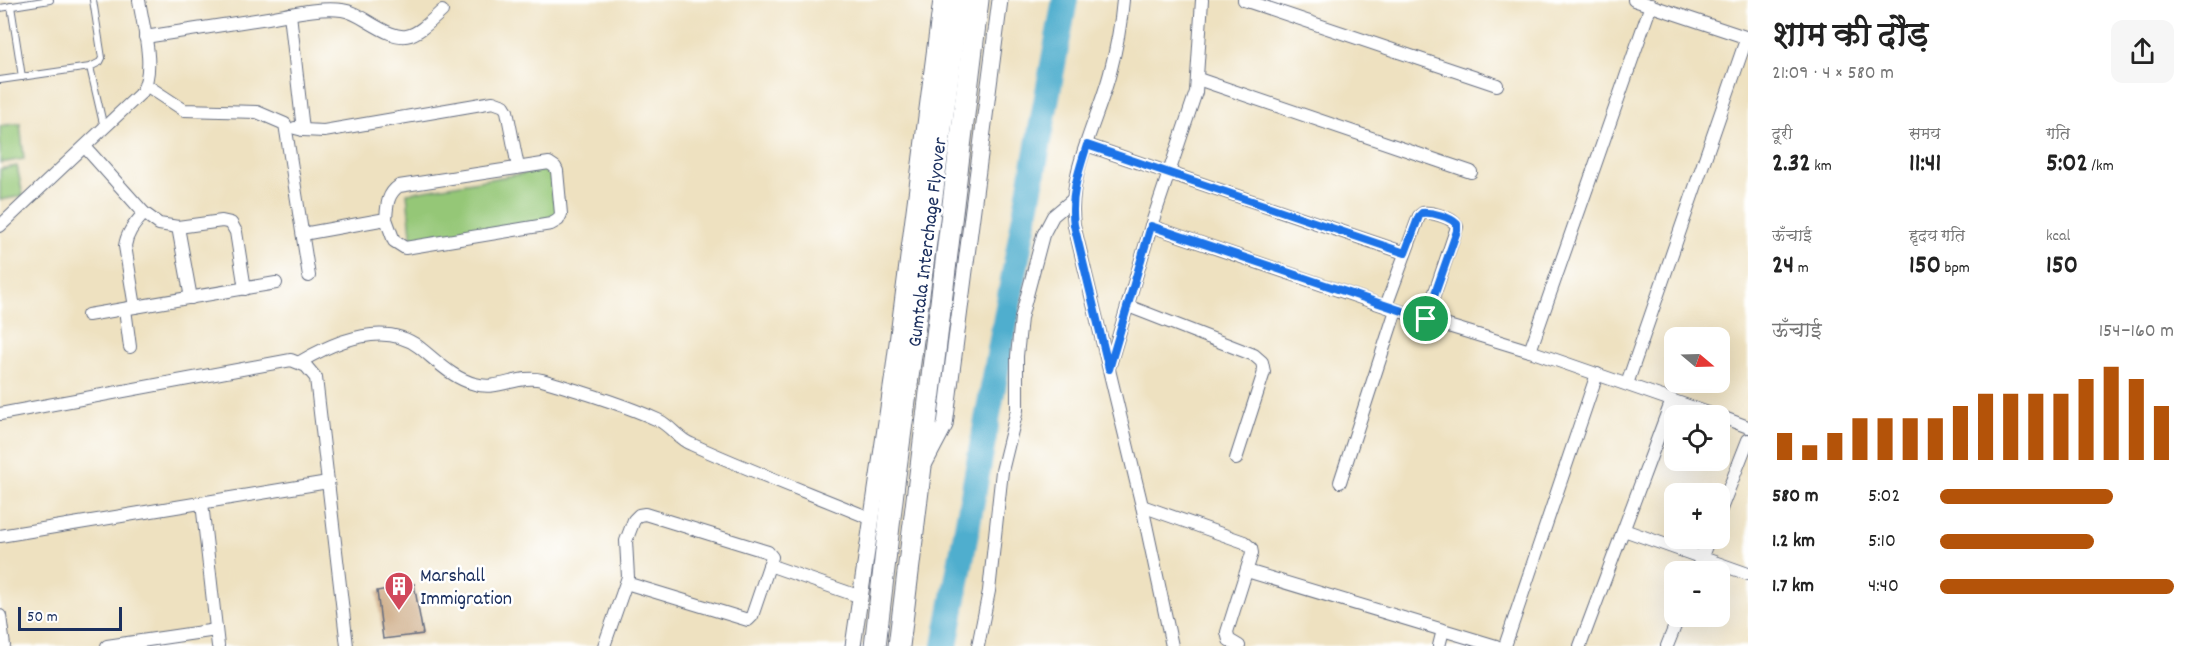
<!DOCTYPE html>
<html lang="hi">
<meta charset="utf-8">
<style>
:root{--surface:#fff;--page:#f6f6f6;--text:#222;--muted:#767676;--accent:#b45309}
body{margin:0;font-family:Dekko,"Playpen Sans Deva",sans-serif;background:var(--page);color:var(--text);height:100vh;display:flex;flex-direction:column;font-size:22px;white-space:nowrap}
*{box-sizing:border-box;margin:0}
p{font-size:20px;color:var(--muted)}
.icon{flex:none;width:33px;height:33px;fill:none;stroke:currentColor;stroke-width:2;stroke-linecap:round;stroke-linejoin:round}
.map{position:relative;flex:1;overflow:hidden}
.panel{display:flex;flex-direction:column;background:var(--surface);width:450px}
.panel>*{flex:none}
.needle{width:39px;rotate:109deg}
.buttons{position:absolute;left:1664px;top:327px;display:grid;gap:12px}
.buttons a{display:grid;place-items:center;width:66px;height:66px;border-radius:12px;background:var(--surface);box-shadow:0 6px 24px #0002;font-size:30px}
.scale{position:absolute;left:18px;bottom:15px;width:104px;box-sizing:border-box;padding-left:6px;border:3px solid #1b2f5e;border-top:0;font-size:16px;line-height:21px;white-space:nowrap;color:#1b2f5e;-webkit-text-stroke:4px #fff;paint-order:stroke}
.pin{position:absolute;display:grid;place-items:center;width:51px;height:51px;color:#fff;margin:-26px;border:3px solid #fff;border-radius:50%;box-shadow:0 2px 6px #0007}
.round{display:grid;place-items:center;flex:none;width:63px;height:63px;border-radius:12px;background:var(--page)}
.overview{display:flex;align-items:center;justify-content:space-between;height:102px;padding:0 24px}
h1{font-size:33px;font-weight:800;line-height:45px}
.metrics{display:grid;grid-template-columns:repeat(3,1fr);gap:9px;height:102px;padding:6px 24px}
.metrics div{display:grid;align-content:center}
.metrics b{font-size:26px;font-weight:800}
.metrics small{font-size:16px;font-weight:400}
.metrics p{font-size:16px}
.chart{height:168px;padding:12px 24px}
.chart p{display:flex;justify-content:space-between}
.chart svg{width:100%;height:108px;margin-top:6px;stroke:var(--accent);stroke-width:6}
ul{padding:0 24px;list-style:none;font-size:20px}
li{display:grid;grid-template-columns:96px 72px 1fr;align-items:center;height:45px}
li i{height:15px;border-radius:8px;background:var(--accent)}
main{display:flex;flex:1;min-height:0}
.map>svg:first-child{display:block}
</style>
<main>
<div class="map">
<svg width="1748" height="646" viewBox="0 0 1748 646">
<rect width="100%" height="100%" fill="#fff"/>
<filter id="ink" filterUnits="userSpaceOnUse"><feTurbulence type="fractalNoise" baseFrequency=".0167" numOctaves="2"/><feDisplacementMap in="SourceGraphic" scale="12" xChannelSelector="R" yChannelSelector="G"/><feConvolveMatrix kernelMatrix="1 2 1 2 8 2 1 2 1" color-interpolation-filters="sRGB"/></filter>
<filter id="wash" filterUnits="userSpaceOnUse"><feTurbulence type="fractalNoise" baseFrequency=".008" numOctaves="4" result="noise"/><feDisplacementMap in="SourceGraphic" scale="24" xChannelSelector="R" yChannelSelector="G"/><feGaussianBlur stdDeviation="1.35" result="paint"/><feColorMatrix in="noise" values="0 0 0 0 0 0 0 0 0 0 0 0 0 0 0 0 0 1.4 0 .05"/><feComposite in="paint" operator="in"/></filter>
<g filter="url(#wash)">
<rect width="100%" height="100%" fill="#eee1c0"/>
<g fill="#95c777" stroke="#587b6a" stroke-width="1.5">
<path d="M 20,123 L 24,159 L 0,163 L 0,126 Z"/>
<path d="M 17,166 L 23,196 L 0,200 L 0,169 Z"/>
<path d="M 556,168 L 559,219 L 412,244 L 407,193 Z"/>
</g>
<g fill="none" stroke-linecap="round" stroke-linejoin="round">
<path stroke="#4faece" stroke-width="26" d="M 945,646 L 1065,0"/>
</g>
<g id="blocks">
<path fill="#c9a47c" d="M 414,584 L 423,634 L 383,639 L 377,591 Z"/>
</g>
</g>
<g filter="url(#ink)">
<use href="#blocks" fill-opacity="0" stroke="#656d80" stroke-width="1.5"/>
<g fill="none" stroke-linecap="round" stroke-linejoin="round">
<g stroke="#656d80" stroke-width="8">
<g id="service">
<path d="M 93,0 L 102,58 L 100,62 L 90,67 L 104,128"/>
<path d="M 11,6 L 22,77"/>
<path d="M 0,8 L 50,0"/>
<path d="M 0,80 L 90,67"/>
</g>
</g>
<g stroke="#656d80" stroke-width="14">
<g id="minor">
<path d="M 1123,0 C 1121,24 1116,50 1110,73 C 1097,123 1067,173 1074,225 L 1142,506 L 1172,646"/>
<path d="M 1244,0 L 1497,85"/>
<path d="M 1634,0 L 1748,38"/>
<path d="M 290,14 L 303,130 L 295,128"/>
<path d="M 145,37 C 186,31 227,24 268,18 C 291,14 319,7 342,10 C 351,11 359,16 367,21 C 405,44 410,41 442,11"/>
<path d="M 1198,79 L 1471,172"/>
<path d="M 146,85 L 184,110 L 257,112 L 285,124 L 309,276"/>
<path d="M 303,130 L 324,131 L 493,102 L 504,106 L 507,111 L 518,167"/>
<path d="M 1087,145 L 1405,253"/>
<path d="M 85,147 L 144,213 L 159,224 L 178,227 L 222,221 L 231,223 L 236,232 L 245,289"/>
<path d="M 0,226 L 142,92 C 156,68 143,27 139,0"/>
<path d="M 1151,226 L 1396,310 L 1530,351 L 1717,416"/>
<path d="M 178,227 L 191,298"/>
<path d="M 303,234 L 386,219 C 387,206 387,194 399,186 L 549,163 L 555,167 L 557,171 L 561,214 L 558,220 L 551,224 L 405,248 L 394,241 L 386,219"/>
<path d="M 1128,306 L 1254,355 L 1262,362 L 1264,372 L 1236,459"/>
<path d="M 1386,306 L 1419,216 L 1423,213 C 1432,212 1455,218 1457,227 L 1426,319"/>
<path d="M 135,307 L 125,246 C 127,232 135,224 144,213"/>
<path d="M 125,309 L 130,347"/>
<path d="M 88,315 L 276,283"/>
<path d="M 1530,351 L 1651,5"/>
<path d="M 300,362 C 334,342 383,320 419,347 C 437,361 452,378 475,384 C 498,391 519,374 542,380 C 580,391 623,404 658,420 C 671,426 678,439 691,444 C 750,471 812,494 872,519"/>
<path d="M 1109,368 L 1151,226 L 1196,92 L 1202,0"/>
<path d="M 1627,384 L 1747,37"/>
<path d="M 0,414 L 291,360 L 306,366 L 316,378 L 347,646"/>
<path d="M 1719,416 L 1748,427"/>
<path d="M 1340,482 L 1396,310"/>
<path d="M 202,503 L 218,646"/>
<path d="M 1142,506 L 1244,542 L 1251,548 L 1252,553 L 1227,632 L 1229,640 L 1239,646"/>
<path d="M 1719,514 L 1748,440"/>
<path d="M 1624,530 L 1748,574"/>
<path d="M 0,536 L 328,482"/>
<path d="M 769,565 L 861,597"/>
<path d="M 1247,571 L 1496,646"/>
<path d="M 1696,572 L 1709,538"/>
<path d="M 0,616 L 4,646"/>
<path d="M 107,646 L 216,630"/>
<path d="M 604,646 L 628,577 L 626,541 L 634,520 L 639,515 L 645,514 L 768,552 L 772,557 L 752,616 L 748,620 L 626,583"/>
<path d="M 978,646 L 989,591 L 1002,471 L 1017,410 L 1017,356 L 1021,318 L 1043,235 L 1053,216 L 1072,200"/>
<path d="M 1439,646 L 1443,630"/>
<path d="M 1505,646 L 1597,374"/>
<path d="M 1580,646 L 1672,400"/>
<path d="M 1667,646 L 1679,616"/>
</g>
</g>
<g stroke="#656d80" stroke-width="17">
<g id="tertiary">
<path d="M 925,463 L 945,425 L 1000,0"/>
<path d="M 853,646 L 893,374 L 941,0"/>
</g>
</g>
<g stroke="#656d80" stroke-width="23">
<g id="trunk">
<path d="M 875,646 L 894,483 L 958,0"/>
<path d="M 899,646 L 978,0"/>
</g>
</g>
<use href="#service" stroke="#fff" stroke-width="6"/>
<use href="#minor" stroke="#fff" stroke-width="12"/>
<use href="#tertiary" stroke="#fff" stroke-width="15"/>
<use href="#trunk" stroke="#fff" stroke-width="21"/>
</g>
</g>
<g fill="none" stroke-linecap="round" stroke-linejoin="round" filter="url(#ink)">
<g stroke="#fff" stroke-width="12">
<path id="route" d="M 1087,145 L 1405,253 L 1419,216 L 1422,213 C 1433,212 1450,217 1457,224 L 1457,231 L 1426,319 L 1151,226 L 1109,369 L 1074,225 C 1070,197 1078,173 1087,145 Z"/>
</g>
<use href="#route" stroke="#1a73e8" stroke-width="8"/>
</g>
<defs>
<g id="building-pin" transform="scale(1.5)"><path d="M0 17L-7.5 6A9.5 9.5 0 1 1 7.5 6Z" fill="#d1495b" stroke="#fff"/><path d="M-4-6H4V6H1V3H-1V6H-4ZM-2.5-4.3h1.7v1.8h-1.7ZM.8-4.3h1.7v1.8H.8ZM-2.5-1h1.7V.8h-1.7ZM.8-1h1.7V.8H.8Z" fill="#fff"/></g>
</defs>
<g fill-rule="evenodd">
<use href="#building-pin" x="399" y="586"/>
</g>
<g text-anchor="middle" stroke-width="5" stroke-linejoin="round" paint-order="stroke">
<g font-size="20" fill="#1b2f5e" stroke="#fff">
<text transform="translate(926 242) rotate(-83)" y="7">Gumtala Interchage Flyover</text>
</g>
<g font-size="20" fill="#1b2f5e" stroke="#fff" text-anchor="start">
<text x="420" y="581">Marshall<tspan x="420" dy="23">Immigration</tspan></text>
</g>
</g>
</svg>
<div class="buttons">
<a><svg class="needle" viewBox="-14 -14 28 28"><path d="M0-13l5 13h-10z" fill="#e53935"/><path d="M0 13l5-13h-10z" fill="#767676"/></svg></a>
<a><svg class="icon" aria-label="locate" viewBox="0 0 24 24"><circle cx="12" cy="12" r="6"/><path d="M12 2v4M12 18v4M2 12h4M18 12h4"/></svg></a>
<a>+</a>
<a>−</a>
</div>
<div class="scale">50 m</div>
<div class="pin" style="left:1426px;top:319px;background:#1e9e55"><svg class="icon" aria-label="arrive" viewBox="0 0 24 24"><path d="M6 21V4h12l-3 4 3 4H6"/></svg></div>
</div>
<section class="panel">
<div class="overview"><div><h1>शाम की दौड़</h1><p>21:09 · 4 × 580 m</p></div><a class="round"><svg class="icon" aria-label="share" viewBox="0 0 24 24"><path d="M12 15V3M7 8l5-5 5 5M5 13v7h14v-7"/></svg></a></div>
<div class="metrics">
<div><p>दूरी</p><b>2.32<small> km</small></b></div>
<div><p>समय</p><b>11:41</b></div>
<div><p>गति</p><b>5:02<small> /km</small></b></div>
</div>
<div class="metrics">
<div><p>ऊँचाई</p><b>24<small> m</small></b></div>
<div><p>हृदय गति</p><b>150<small> bpm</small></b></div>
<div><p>kcal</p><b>150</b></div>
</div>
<div class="chart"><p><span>ऊँचाई</span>154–160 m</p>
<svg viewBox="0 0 160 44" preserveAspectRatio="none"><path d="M5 44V33M15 44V38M25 44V33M35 44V27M45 44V27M55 44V27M65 44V27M75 44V22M85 44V17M95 44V17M105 44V17M115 44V17M125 44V11M135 44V6M145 44V11M155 44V22"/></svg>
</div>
<ul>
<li><b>580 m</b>5:02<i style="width:74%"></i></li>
<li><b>1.2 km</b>5:10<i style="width:66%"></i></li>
<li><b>1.7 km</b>4:40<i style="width:100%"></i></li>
</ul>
</section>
</main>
